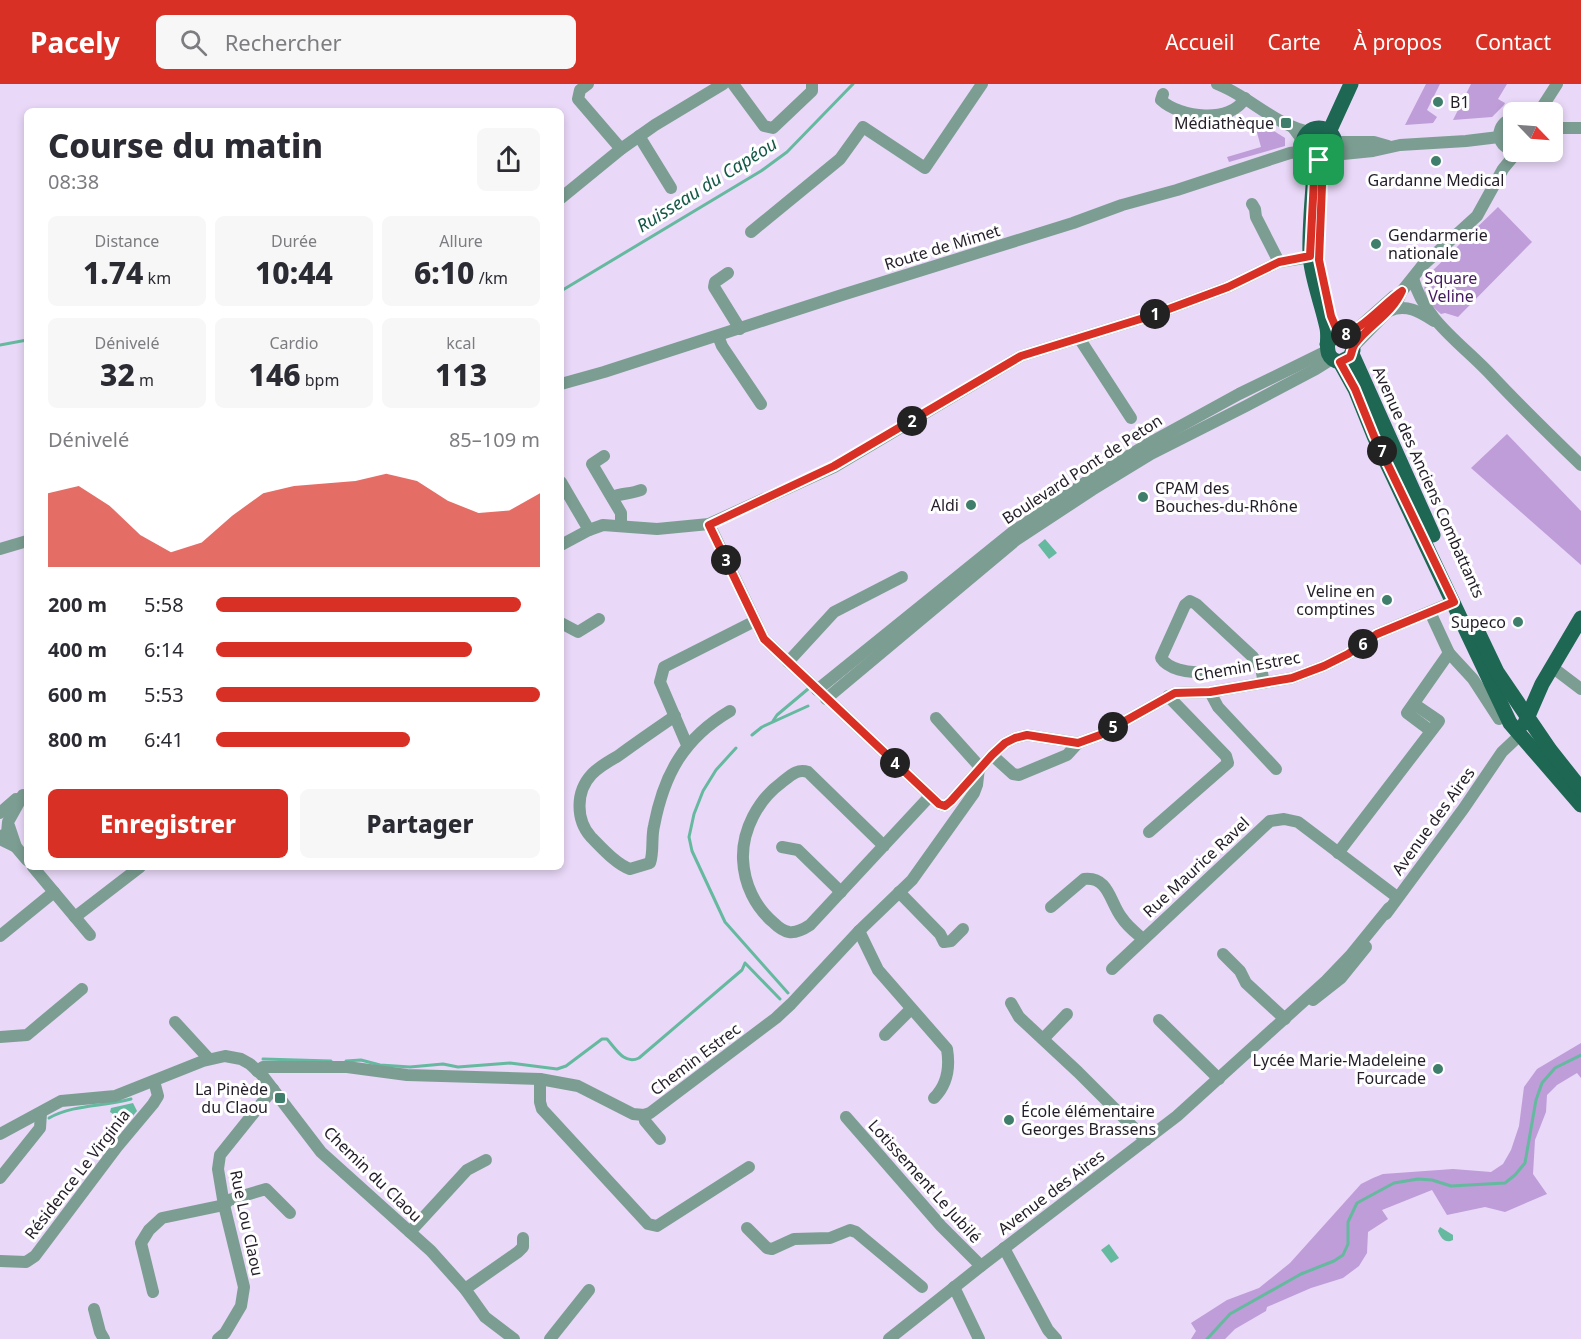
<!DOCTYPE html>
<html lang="fr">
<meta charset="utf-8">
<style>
:root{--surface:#fff;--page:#f7f7f7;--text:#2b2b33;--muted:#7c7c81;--accent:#d93025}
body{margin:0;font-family:"Noto Sans",sans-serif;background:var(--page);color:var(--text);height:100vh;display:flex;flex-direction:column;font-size:22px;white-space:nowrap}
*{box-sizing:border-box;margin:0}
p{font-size:20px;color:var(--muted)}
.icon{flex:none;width:33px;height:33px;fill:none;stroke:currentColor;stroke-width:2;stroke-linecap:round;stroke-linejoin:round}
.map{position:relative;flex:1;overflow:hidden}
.panel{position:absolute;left:24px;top:24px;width:540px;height:762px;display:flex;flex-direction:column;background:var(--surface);border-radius:9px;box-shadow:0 3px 9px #0003}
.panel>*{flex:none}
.needle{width:39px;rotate:115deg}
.tools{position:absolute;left:1503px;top:18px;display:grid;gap:12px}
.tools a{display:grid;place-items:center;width:60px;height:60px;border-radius:9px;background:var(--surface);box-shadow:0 3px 9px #0003;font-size:30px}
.pin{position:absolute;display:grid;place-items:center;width:51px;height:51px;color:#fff;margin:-26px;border-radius:12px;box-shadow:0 3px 9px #0006}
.km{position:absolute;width:30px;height:30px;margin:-15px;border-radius:50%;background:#222;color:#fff;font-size:16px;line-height:30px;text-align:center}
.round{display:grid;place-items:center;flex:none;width:63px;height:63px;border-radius:9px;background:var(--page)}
.headline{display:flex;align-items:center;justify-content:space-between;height:102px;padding:0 24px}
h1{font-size:33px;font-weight:800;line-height:45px}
.figures{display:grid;grid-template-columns:repeat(3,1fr);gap:9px;height:102px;padding:6px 24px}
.figures div{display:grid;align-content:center;border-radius:9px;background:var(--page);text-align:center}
.figures b{font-size:30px;font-weight:800}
.figures small{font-size:16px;font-weight:400}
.figures p{font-size:16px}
.chart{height:168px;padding:12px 24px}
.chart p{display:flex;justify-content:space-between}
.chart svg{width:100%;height:108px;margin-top:6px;fill:var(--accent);opacity:.7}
.button{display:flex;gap:12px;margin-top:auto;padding:12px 24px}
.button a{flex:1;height:69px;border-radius:9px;background:var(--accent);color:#fff;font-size:24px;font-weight:800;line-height:69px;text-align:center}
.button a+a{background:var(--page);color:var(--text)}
ul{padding:0 24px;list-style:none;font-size:20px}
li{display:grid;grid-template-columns:96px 72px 1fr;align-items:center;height:45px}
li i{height:15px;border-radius:8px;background:var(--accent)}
header{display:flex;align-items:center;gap:36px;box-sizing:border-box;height:84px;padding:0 30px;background:var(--accent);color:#fff}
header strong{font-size:28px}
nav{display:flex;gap:33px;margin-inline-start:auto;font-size:21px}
.search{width:420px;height:54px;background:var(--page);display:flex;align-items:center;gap:15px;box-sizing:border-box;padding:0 21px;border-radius:9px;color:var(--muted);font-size:22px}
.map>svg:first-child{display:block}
</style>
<header>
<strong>Pacely</strong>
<div class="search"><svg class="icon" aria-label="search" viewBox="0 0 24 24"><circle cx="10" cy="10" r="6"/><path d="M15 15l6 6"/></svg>Rechercher</div>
<nav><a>Accueil</a><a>Carte</a><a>À propos</a><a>Contact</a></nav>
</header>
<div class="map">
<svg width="1581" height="1255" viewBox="0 0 1581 1255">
<rect width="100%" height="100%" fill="#e9d8f8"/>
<g fill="#be9dd8">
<path d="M 1426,0 L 1440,0 L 1427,26 L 1437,33 L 1433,39 L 1405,41 Z"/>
<path d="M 1471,0 L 1507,0 L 1498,15 L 1505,19 L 1504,21 L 1492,33 L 1453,36 Z"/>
<path d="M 1258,37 L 1285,54 L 1285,62 L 1229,78 L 1227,73 L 1261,63 L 1256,45 Z"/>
<circle cx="1318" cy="60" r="7"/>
<path d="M 1498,123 L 1532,158 L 1458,233 L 1445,229 L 1441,230 C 1428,219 1420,209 1427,192 Z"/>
<path d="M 1507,350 L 1581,427 L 1581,481 L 1471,384 Z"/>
<path d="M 1581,959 L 1581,994 L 1577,989 L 1557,1001 L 1547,1011 L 1546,1028 L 1535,1056 L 1533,1090 L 1547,1110 L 1505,1128 L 1485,1123 L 1447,1131 L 1432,1106 L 1382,1126 L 1388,1135 L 1368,1148 L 1367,1169 L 1359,1182 L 1343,1194 L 1311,1204 L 1267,1223 L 1266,1227 L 1235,1245 L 1225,1255 L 1191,1255 L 1196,1247 L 1191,1239 L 1227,1216 L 1259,1204 L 1290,1179 L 1361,1100 L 1373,1094 L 1383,1090 L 1453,1085 L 1491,1088 L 1503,1080 L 1511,1066 L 1519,1042 L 1524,1003 L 1537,985 Z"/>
</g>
<g fill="#65b99f">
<path d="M 1045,455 L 1057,469 L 1049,475 L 1038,461 Z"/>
<path d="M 133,1019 L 137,1027 L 127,1039 L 110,1028 L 111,1024 Z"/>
<path d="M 1440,1143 L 1453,1151 L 1453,1156 C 1445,1160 1441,1154 1438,1147 Z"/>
<path d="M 1109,1160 L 1119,1174 L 1111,1179 L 1101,1166 Z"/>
</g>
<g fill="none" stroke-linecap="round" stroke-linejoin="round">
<g stroke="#65b99f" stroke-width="3">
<path d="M 561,207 L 761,87 L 787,68 L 853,0"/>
<path d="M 0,261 L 27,256"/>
<path d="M 773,637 L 777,631 L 808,605"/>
<path d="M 752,651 L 762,643 L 808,622"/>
<path d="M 736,664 L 716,686 L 703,707 L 694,730 L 689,753 L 692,767 L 725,838 L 788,909"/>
<path d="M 263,975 L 331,977"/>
<path d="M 346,977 L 361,976 L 380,981 L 410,983 L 443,980 L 458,983 L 510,979 L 557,985 L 566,982 L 602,955 L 607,955 C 616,965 624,981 639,974 L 742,886 L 745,879 L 780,915"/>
<path d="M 49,1034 C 74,1020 103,1023 131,1015"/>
<path d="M 1207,1255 L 1230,1230 L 1301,1190 L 1334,1177 L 1343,1171 L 1348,1160 L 1348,1138 L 1357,1119 L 1394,1099 L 1418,1095 L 1432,1096 L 1451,1102 L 1505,1099 L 1515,1091 L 1525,1079 L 1536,1016 L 1542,999 L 1555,984 L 1581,971"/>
</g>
<g stroke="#7c9e92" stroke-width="12">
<path d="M 588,0 L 580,6 L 578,15 L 621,65"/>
<path d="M 733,0 L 764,42 L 773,44 L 812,7 L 812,0"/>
<path d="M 1217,0 C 1249,12 1276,42 1310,48"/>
<path d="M 1163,10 L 1161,16 C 1180,34 1231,40 1245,14"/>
<path d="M 1539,28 L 1557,0"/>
<path d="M 1514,34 C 1495,38 1494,63 1514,66"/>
<path d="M 1552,44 L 1581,44"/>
<path d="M 1294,45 L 1303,57"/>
<path d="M 639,52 L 671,104"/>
<path d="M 1335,58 L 1374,58 L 1388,62"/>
<path d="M 1332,69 L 1343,70 L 1373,67 L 1400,61 L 1466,57 L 1499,53"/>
<path d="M 561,114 L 621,65 L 655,41 L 723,0"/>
<path d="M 1252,120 L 1255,125 L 1256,133 L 1279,178"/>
<path d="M 751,148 L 840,75 L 863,43 L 925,84 L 982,0"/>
<path d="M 728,189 L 715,198 L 714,203 L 740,245"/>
<path d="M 1413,194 C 1424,237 1465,262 1493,293 C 1522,324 1551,352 1581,381"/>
<path d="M 1389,227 C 1406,219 1420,228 1434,237"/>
<path d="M 718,252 L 722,262 L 761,320"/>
<path d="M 1343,252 L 1358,244 L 1394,212"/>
<path d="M 1079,254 L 1131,334"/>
<path d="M 1353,263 L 1397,218 L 1402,207 L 1422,182 L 1477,132 L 1503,85 L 1517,68"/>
<path d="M 561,300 L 604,288 L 842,211 L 1073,139 L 1122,121 L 1177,106 L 1290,69 L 1305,67"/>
<path d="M 604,372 L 592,380 L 621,429 L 621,441"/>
<path d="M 561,398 L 589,446"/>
<path d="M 612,413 C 622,409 631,410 641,406"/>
<path d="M 709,440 L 764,555 L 939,720 L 945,722 L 951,717 L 992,671 L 1005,659 L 1015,654 L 1027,651 L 1078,659 L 1100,651 L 1175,609 L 1210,608 L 1292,594 L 1324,582 L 1348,570 L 1377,550 L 1453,518"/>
<path d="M 561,461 L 589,446 L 603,441 L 657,445 L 709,440 L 834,383 L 1021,272 L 1150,232 L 1228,203 L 1279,178 L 1310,173"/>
<path d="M 0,465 L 27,457"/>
<path d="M 1430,528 L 1449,569 L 1407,629 L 1431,647"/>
<path d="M 561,539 L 578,548 L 599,535"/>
<path d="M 1449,569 L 1473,595 L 1499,635"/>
<path d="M 788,578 L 834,528 L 902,493"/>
<path d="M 1552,583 L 1581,605"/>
<path d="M 1200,588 C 1188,589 1168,585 1161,574 L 1185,521 L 1190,517 L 1196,520 L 1253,573 L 1261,584 L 1264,599"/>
<path d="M 817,606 L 1014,447 L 1086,398 L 1146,361 L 1239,310 L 1327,267"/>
<path d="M 1210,608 L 1218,623 L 1276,685"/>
<path d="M 826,615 L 1016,456 L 1092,406 L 1151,370 L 1246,322 L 1316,285 L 1332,275"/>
<path d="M 675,632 C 656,645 637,658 618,672 C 609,677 599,683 592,690 C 575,708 576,736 591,753 C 602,764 616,780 630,785 L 650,779 C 654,768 651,754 654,742 C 664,690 684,654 730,627"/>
<path d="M 936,634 L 980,683"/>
<path d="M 687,661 L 660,598 L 664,583 L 755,537"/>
<path d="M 992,671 L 1013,690 L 1019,691 L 1067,671 L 1078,659"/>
<path d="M 0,729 L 16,715"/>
<path d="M 1149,748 L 1228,679 L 1226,672 L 1168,612"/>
<path d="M 0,753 L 7,749 L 8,738 L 23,711"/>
<path d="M 0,755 L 16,763 L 9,742"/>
<path d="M 884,762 L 808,688 C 797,684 790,692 781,699 C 758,716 742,746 743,775 C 744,800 755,823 774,839 C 778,843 783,847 789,848 C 797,849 804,845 810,841 L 930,712"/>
<path d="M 16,763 L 27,776"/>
<path d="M 782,763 L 798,766 L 841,808"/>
<path d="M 1338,769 L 1439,637 L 1414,620"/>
<path d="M 33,783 L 90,851"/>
<path d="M 899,808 L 940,850 L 944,858 L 951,857 L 963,845"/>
<path d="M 1051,823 L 1084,795 C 1109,792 1110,819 1122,834 C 1127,842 1136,849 1143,855"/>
<path d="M 1386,830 L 1464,724 L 1502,668 L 1519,652"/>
<path d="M 75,833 L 140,783"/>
<path d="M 859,847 L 878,886 L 947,965 C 950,983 947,1001 934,1014"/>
<path d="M 0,852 L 54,808"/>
<path d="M 1223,870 L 1240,887 L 1246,899 L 1285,935"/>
<path d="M 1112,885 L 1270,737 L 1284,735 L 1298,738 L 1397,813"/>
<path d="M 1313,916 L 1341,894 L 1366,863"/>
<path d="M 1011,919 L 1019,933 L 1078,988 L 1146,1056"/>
<path d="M 1159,936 L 1219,995"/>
<path d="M 175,938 L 209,975"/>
<path d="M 885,951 L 911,925"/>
<path d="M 0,953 L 27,951 L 82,905"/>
<path d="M 1043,955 L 1067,930"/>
<path d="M 257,987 L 263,983 L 347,983 L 407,991 L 540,995 L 578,1002 L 633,1030 L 644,1031 L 650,1029 L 776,934 L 791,920 L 859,847 L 912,796 L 974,709 L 977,701 L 979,684"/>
<path d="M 540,995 L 540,1018 L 542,1025 L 648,1140 L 657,1142 L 749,1083"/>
<path d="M 644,1031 L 645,1037 L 660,1055"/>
<path d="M 846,1033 L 941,1142 L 981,1182"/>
<path d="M 0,1050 L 61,1017 L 115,1012 L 203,977 L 225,972 L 241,975 L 250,980 L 262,991 L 321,1068 L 431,1167 L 465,1205 L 485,1233 L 514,1255"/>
<path d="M 0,1094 L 40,1044 L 41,1029"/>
<path d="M 747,1144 L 767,1164 L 772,1165 L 794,1155 L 830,1154 L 850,1146 L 856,1148 L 922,1203"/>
<path d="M 410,1148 L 467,1086 L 486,1076"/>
<path d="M 1004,1164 L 1048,1246 L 1056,1255"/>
<path d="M 0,1177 L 26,1178 L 35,1172 L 117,1063 L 153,1020 L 158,1012 L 154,997"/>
<path d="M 954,1203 L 979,1255"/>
<path d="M 465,1205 L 518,1168 L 523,1163 L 523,1154"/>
<path d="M 153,1208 L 141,1159 L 149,1146 L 162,1134 L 224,1121 L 229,1116 L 266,1105 L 290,1129"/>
<path d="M 94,1225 L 100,1248 L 104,1255"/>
<path d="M 218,1255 L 225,1249 L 241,1222 L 244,1203 L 224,1121 L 218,1085 L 220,1071 L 273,1005"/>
<path d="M 550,1255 L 589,1206"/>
<path d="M 889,1255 L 981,1182 L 1177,1032 L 1326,897 L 1350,872 L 1389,824"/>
</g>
<g stroke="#1e6753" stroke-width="15">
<circle cx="1319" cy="60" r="16"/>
<path d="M 1329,48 L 1351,0"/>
<path d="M 1315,76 C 1313,106 1309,142 1310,172 C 1312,196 1322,220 1327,244 C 1330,257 1321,274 1340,278 L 1350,273 L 1353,266 L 1350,256 L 1343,252 L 1332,254 L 1327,260"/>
<path d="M 1352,270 L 1433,451"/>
<path d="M 1340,278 L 1355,305 L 1374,352 L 1510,639 L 1581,721"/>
<path d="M 1477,546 L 1497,588 L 1550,666 L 1581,705"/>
<path d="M 1525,639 L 1542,600 L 1581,534"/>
</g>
</g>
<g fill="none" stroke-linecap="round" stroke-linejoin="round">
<g stroke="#fff" stroke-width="12">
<path id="route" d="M 1315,76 L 1323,76 L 1319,176 L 1331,232 L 1339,251 C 1358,251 1385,218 1402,207 C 1392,230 1369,241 1355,260 C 1352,264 1352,269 1350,273 L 1340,278 L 1355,305 L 1374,352 L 1454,518 L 1377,550 L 1348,570 L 1324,582 L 1292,594 L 1210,608 L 1175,609 L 1100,651 L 1078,659 L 1027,651 L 1015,654 L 1005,659 L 992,671 L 951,717 L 945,722 L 939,720 L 764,555 L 709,441 L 834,382 L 1021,272 L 1150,232 L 1228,203 L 1279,178 L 1310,172 Z"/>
</g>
<use href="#route" stroke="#d93025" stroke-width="8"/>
</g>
<g fill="#3f7e6a" stroke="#fff" stroke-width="2">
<circle cx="1438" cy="18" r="6"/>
<rect x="1280" y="33" width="12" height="12" rx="3"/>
<circle cx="1436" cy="77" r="6"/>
<circle cx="1376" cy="160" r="6"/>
<circle cx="1143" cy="413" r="6"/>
<circle cx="971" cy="421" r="6"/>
<circle cx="1387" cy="516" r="6"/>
<circle cx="1518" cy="538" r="6"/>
<circle cx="1438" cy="985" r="6"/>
<rect x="274" y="1008" width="12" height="12" rx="3"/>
<circle cx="1009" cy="1036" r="6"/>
</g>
<g text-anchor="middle" stroke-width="6" stroke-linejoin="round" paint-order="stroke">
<g font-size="16" fill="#231d28" stroke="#fff" text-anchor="end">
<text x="1450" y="24" text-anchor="start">B1</text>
<text x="1274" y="45">Médiathèque</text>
<text x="1436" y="102" text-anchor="middle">Gardanne Medical</text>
<text x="1388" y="157" text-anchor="start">Gendarmerie<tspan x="1388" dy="18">nationale</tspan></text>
<text x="1155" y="410" text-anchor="start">CPAM des<tspan x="1155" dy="18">Bouches-du-Rhône</tspan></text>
<text x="959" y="427">Aldi</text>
<text x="1375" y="513">Veline en<tspan x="1375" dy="18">comptines</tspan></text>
<text x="1506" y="544">Supeco</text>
<text x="1426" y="982">Lycée Marie-Madeleine<tspan x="1426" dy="18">Fourcade</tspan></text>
<text x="268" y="1011">La Pinède<tspan x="268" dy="18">du Claou</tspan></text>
<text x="1021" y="1033" text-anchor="start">École élémentaire<tspan x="1021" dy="18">Georges Brassens</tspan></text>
</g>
<g font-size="16" fill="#231d28" stroke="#fff">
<text transform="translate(942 163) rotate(-17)" y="6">Route de Mimet</text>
<text transform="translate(1082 385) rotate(-33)" y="6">Boulevard Pont de Peton</text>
<text transform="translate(1429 398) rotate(66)" y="6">Avenue des Anciens Combattants</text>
<text transform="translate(1247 582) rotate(-10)" y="6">Chemin Estrec</text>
<text transform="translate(1433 737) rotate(-54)" y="6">Avenue des Aires</text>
<text transform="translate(1196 783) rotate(-43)" y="6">Rue Maurice Ravel</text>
<text transform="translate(695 975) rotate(-37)" y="6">Chemin Estrec</text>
<text transform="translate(77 1090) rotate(-52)" y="6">Résidence Le Virginia</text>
<text transform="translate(373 1090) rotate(44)" y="6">Chemin du Claou</text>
<text transform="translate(925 1097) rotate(48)" y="6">Lotissement Le Jubilé</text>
<text transform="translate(1051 1108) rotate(-37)" y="6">Avenue des Aires</text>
<text transform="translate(247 1139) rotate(78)" y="6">Rue Lou Claou</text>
</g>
<g font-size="16" fill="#44185e" stroke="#fff">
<text x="1451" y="200">Square<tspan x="1451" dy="18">Veline</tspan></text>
</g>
<g font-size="18" font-style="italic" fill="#145947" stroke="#fff">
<text transform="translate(707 101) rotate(-32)" y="6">Ruisseau du Capéou</text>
</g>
</g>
</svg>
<div class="tools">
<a><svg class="needle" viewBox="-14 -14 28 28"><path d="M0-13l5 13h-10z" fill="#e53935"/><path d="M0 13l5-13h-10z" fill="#7c7c81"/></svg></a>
</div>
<div class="pin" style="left:1319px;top:76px;background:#1e9e55"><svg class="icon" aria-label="arrive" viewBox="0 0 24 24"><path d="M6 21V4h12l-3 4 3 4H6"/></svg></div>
<b class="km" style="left:1155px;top:230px">1</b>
<b class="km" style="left:912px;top:337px">2</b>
<b class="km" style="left:726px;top:476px">3</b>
<b class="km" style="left:895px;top:679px">4</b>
<b class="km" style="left:1113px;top:643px">5</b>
<b class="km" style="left:1363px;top:560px">6</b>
<b class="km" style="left:1382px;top:367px">7</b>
<b class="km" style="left:1346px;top:250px">8</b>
<section class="panel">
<div class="headline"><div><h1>Course du matin</h1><p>08:38</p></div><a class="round"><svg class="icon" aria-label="share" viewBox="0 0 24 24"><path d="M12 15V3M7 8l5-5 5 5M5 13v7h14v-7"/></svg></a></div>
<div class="figures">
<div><p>Distance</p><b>1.74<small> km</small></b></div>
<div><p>Durée</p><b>10:44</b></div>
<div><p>Allure</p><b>6:10<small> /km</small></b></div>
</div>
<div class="figures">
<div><p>Dénivelé</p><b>32<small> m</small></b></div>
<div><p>Cardio</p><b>146<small> bpm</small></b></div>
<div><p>kcal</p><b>113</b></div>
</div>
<div class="chart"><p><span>Dénivelé</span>85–109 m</p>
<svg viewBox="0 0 160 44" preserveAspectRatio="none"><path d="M0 44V14L10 11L20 19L30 31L40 38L50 34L60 23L70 14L80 11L90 10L100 9L110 6L120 9L130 17L140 22L150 21L160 14V44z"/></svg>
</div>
<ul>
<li><b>200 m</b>5:58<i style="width:94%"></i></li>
<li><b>400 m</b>6:14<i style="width:79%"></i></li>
<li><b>600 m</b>5:53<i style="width:100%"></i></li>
<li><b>800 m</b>6:41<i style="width:60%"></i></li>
</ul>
<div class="button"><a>Enregistrer</a><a>Partager</a></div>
</section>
</div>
